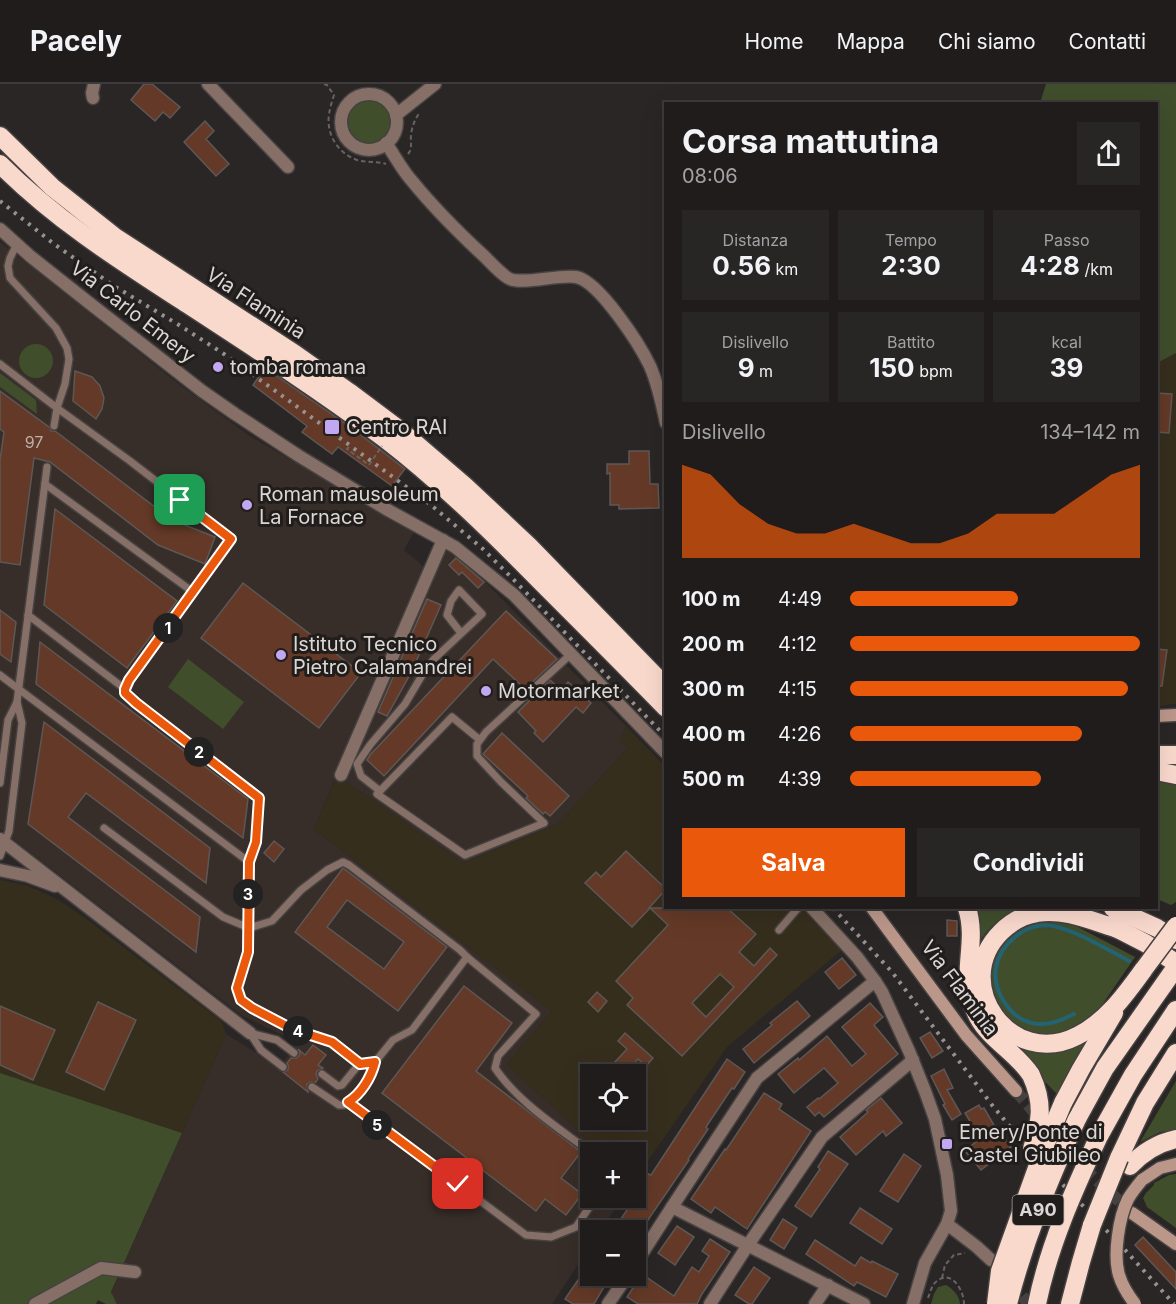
<!DOCTYPE html>
<html lang="it">
<meta charset="utf-8">
<style>
:root{--surface:#201c1c;--page:#282525;--text:#f1f3f6;--muted:#a2a1a3;--line:#3d3a3b;--accent:#ea580c}
body{margin:0;font-family:Inter,sans-serif;background:var(--page);color:var(--text);height:100vh;display:flex;flex-direction:column;font-size:22px;white-space:nowrap}
*{box-sizing:border-box;margin:0}
p{font-size:20px;color:var(--muted)}
.icon{flex:none;width:33px;height:33px;fill:none;stroke:currentColor;stroke-width:2;stroke-linecap:round;stroke-linejoin:round}
.map{position:relative;flex:1;overflow:hidden}
.panel{position:absolute;left:664px;top:18px;width:494px;height:807px;display:flex;flex-direction:column;background:var(--surface);border-radius:0px;box-shadow:0 6px 24px #0002,0 0 0 2px var(--line)}
.panel>*{flex:none}
.controls{position:absolute;left:580px;top:980px;display:grid;gap:12px}
.controls a{display:grid;place-items:center;width:66px;height:66px;border-radius:0px;background:var(--surface);box-shadow:0 6px 24px #0002,0 0 0 2px var(--line);font-size:30px}
.pin{position:absolute;display:grid;place-items:center;width:51px;height:51px;color:#fff;margin:-26px;border-radius:12px;box-shadow:0 3px 9px #0006}
.km{position:absolute;width:30px;height:30px;margin:-15px;border-radius:50%;background:#222;color:#fff;font-size:16px;line-height:30px;text-align:center}
.round{display:grid;place-items:center;flex:none;width:63px;height:63px;border-radius:0px;background:var(--page)}
.overview{display:flex;align-items:center;justify-content:space-between;height:102px;padding:0 18px}
h1{font-size:33px;font-weight:700;line-height:45px}
.metrics{display:grid;grid-template-columns:repeat(3,1fr);gap:9px;height:102px;padding:6px 18px}
.metrics div{display:grid;align-content:center;border-radius:0px;background:var(--page);text-align:center}
.metrics b{font-size:26px;font-weight:700}
.metrics small{font-size:16px;font-weight:400}
.metrics p{font-size:16px}
.chart{height:168px;padding:12px 18px}
.chart p{display:flex;justify-content:space-between}
.chart svg{width:100%;height:108px;margin-top:6px;fill:var(--accent);opacity:.7}
.cta{display:flex;gap:12px;margin-top:auto;padding:12px 18px}
.cta a{flex:1;height:69px;border-radius:0px;background:var(--accent);color:#fff;font-size:24px;font-weight:700;line-height:69px;text-align:center}
.cta a+a{background:var(--page);color:var(--text)}
ul{padding:0 18px;list-style:none;font-size:20px}
li{display:grid;grid-template-columns:96px 72px 1fr;align-items:center;height:45px}
li i{height:15px;border-radius:8px;background:var(--accent)}
header{display:flex;align-items:center;gap:36px;box-sizing:border-box;height:84px;padding:0 30px;background:var(--surface);border-bottom:2px solid var(--line)}
header strong{font-size:28px}
nav{display:flex;gap:33px;margin-inline-start:auto;font-size:21px}
.map>svg:first-child{display:block}
</style>
<header>
<strong>Pacely</strong>
<nav><a>Home</a><a>Mappa</a><a>Chi siamo</a><a>Contatti</a></nav>
</header>
<div class="map">
<svg width="1176" height="1220" viewBox="0 0 1176 1220">
<rect width="100%" height="100%" fill="#2a2625"/>
<g fill="#372d29">
<path d="M 0,158 L 180,301 L 250,352 L 414,448 L 404,466 L 424,483 L 314,745 L 552,927 L 507,980 L 601,1068 L 591,1068 L 591,1113 L 623,1113 L 601,1146 L 591,1146 L 591,1161 L 552,1220 L 117,1220 L 111,1209 L 226,950 L 279,983 L 295,962 L 286,953 L 241,931 L 0,745 Z"/>
<path d="M 449,466 L 459,471 L 626,642 L 620,656 L 628,664 L 558,740 L 463,779 L 345,697 L 372,625 L 423,513 L 445,469 Z"/>
</g>
<g fill="#362e1d" fill-rule="evenodd">
<path d="M 1176,269 L 1176,620 L 1171,620 L 1157,623 L 1156,279 Z"/>
<path d="M 626,642 L 666,683 L 666,824 L 802,824 L 816,836 L 843,865 L 727,963 L 636,1094 L 636,1068 L 601,1068 L 507,980 L 552,927 L 314,745 L 335,696 L 345,697 L 463,779 L 558,740 L 628,664 L 620,656 ZM 591,990 L 636,990 L 636,1035 L 591,1035 Z"/>
<path d="M 0,796 L 25,801 L 44,809 L 60,817 L 89,837 L 221,937 L 226,950 L 182,1049 L 0,989 Z"/>
</g>
<g fill="#404e2c">
<path d="M 1046,0 L 1176,0 L 1176,269 L 1157,279 L 1156,20 L 1040,19 Z"/>
<circle cx="369" cy="38" r="21"/>
<circle cx="36" cy="277" r="17"/>
<path d="M 0,289 L 36,316 L 37,330 L 0,303 Z"/>
<path d="M 188,575 L 244,618 L 223,645 L 168,603 Z"/>
<path d="M 1157,697 L 1169,697 L 1176,701 L 1176,818 L 1171,821 L 1157,815 Z"/>
<path d="M 977,824 L 1024,824 C 1004,830 991,840 979,858 L 979,831 Z"/>
<path d="M 1053,836 L 1074,841 L 1135,873 L 1102,921 L 1083,944 L 1037,954 L 1007,938 L 988,905 L 994,867 L 1017,842 L 1034,837 Z"/>
<path d="M 1093,952 L 1072,983 L 1057,1010 L 1004,956 Z"/>
<path d="M 0,989 L 182,1049 L 111,1208 L 117,1220 L 106,1220 L 98,1216 L 96,1220 L 0,1220 Z"/>
<path d="M 1176,997 L 1176,1046 L 1160,1048 L 1140,1058 Z"/>
<path d="M 1176,1090 L 1176,1144 L 1147,1123 L 1143,1114 L 1146,1109 L 1154,1101 L 1154,1099 L 1169,1091 Z"/>
<path d="M 946,1201 C 953,1205 959,1211 960,1220 L 931,1220 L 934,1210 L 938,1203 Z"/>
</g>
<g fill="none" stroke-linecap="round" stroke-linejoin="round">
<path stroke="#246374" stroke-width="4" d="M 1074,930 C 1063,935 1052,941 1039,940 C 1013,939 992,909 996,884 C 998,871 1005,861 1015,853 C 1023,846 1033,842 1044,841 C 1068,841 1108,866 1129,877"/>
</g>
<g fill="#643927" stroke="#5d5856" stroke-width="1.5" fill-rule="evenodd">
<path d="M 144,0 L 152,0 L 180,23 L 170,34 L 163,28 L 155,37 L 131,16 Z"/>
<path d="M 205,37 L 214,47 L 206,55 L 229,80 L 216,92 L 184,58 Z"/>
<path d="M 265,284 L 353,345 L 405,385 L 392,402 L 338,363 L 332,370 L 302,348 L 307,342 L 253,301 Z"/>
<path d="M 75,287 L 92,293 L 100,302 L 104,314 L 102,325 L 96,335 L 73,317 Z"/>
<path d="M 0,307 L 49,343 L 51,347 L 55,347 L 172,436 L 215,453 L 205,480 L 158,461 L 50,378 L 34,374 L 20,481 L 0,478 L 0,376 L 4,348 L 0,345 Z"/>
<path d="M 1156,309 L 1172,310 L 1169,349 L 1156,348 Z"/>
<path d="M 629,367 L 649,367 L 650,400 L 658,400 L 659,424 L 619,425 L 619,421 L 610,421 L 610,389 L 607,390 L 607,380 L 629,380 Z"/>
<path d="M 55,425 L 177,517 L 127,584 L 44,521 Z"/>
<path d="M 456,474 L 484,498 L 478,504 L 462,488 L 459,491 L 449,481 Z"/>
<path d="M 243,499 L 361,589 L 319,644 L 201,554 Z"/>
<path d="M 427,515 L 441,521 L 412,587 L 387,632 L 378,628 Z"/>
<path d="M 0,526 L 16,538 L 11,578 L 0,570 Z"/>
<path d="M 506,527 L 557,575 L 525,605 L 493,575 L 384,692 L 367,676 L 370,671 Z"/>
<path d="M 40,558 L 248,715 L 243,754 L 36,600 Z"/>
<path d="M 1156,565 L 1167,566 L 1162,602 L 1156,602 Z"/>
<path d="M 550,596 L 561,606 L 568,598 L 591,619 L 583,629 L 576,623 L 543,658 L 534,649 L 536,647 L 518,628 Z"/>
<path d="M 44,638 L 210,764 L 206,799 L 86,709 L 68,733 L 200,833 L 196,868 L 28,740 Z"/>
<path d="M 502,649 L 569,712 L 550,732 L 545,728 L 543,730 L 526,714 L 528,712 L 483,670 Z"/>
<path d="M 274,757 L 284,765 L 274,778 L 264,769 Z"/>
<path d="M 626,767 L 666,805 L 649,824 L 727,824 L 756,850 L 739,868 L 754,882 L 770,864 L 777,871 L 682,972 L 627,921 L 633,914 L 616,897 L 668,841 L 650,824 L 632,843 L 585,799 L 596,788 L 601,793 ZM 720,890 L 734,903 L 706,933 L 692,919 Z"/>
<path d="M 343,784 L 447,863 L 398,927 L 295,848 ZM 347,816 L 404,858 L 384,885 L 327,843 Z"/>
<path d="M 947,836 L 957,837 L 957,852 L 947,852 Z"/>
<path d="M 842,874 L 856,891 L 839,905 L 825,888 Z"/>
<path d="M 464,902 L 512,939 L 476,987 L 581,1068 L 561,1094 L 582,1110 L 566,1131 L 545,1115 L 536,1127 L 382,1009 Z"/>
<path d="M 597,908 L 607,917 L 598,928 L 588,918 Z"/>
<path d="M 797,917 L 810,932 L 754,979 L 743,965 L 772,941 L 770,939 Z"/>
<path d="M 98,918 L 136,936 L 104,1006 L 66,988 Z"/>
<path d="M 870,919 L 883,933 L 874,941 L 898,970 L 824,1033 L 819,1028 L 815,1032 L 807,1023 L 818,1014 L 819,1015 L 838,999 L 824,984 L 794,1009 L 778,990 L 798,974 L 799,976 L 827,952 L 852,982 L 866,970 L 842,943 Z"/>
<path d="M 0,922 L 55,946 L 33,996 L 0,981 Z"/>
<path d="M 930,948 L 943,967 L 932,974 L 920,954 Z"/>
<path d="M 625,949 L 653,974 L 646,982 L 638,975 L 625,990 L 613,980 L 627,965 L 618,957 Z"/>
<path d="M 313,961 L 326,971 L 318,981 L 323,984 L 317,987 L 316,990 L 318,995 L 315,999 L 310,998 L 307,1000 L 308,1008 L 283,988 L 288,986 L 288,981 L 287,979 L 291,974 L 296,974 L 299,972 L 300,969 L 298,965 L 305,971 Z"/>
<path d="M 727,975 L 745,988 L 734,1005 L 732,1004 L 706,1043 L 708,1045 L 688,1075 L 689,1076 L 639,1149 L 620,1136 L 636,1113 L 641,1105 L 639,1104 L 648,1090 L 651,1091 Z"/>
<path d="M 944,985 L 953,1004 L 947,1006 L 961,1030 L 952,1036 L 943,1021 L 945,1020 L 931,992 Z"/>
<path d="M 764,1009 L 782,1020 L 779,1025 L 811,1047 L 747,1145 L 715,1123 L 711,1129 L 691,1115 L 725,1065 L 726,1066 Z"/>
<path d="M 881,1014 L 902,1039 L 886,1052 L 883,1047 L 856,1071 L 840,1053 L 868,1028 L 866,1026 Z"/>
<path d="M 979,1021 L 981,1025 L 984,1024 L 995,1043 L 996,1042 L 1011,1063 L 981,1086 L 965,1067 L 980,1054 L 965,1029 Z"/>
<path d="M 828,1067 L 848,1080 L 811,1133 L 795,1122 L 820,1085 L 818,1083 Z"/>
<path d="M 904,1070 L 921,1082 L 898,1118 L 880,1107 Z"/>
<path d="M 860,1124 L 892,1145 L 882,1160 L 850,1139 Z"/>
<path d="M 783,1135 L 797,1144 L 784,1165 L 770,1156 Z"/>
<path d="M 677,1142 L 694,1153 L 675,1181 L 658,1169 Z"/>
<path d="M 1143,1153 L 1176,1188 L 1176,1205 L 1135,1161 Z"/>
<path d="M 710,1155 L 730,1168 L 702,1210 L 697,1220 L 638,1220 L 627,1213 L 642,1190 L 674,1212 L 692,1183 L 699,1188 L 709,1172 L 702,1167 Z"/>
<path d="M 815,1156 L 855,1182 L 861,1173 L 871,1179 L 872,1177 L 898,1190 L 886,1213 L 857,1198 L 854,1202 L 806,1170 Z"/>
<path d="M 591,1177 L 591,1191 L 611,1191 L 594,1220 L 573,1220 L 565,1215 Z"/>
<path d="M 754,1183 L 770,1194 L 752,1220 L 749,1220 L 735,1211 Z"/>
</g>
<g fill="none" stroke-linecap="round" stroke-linejoin="round">
<path stroke="#444140" stroke-width="12" stroke-dasharray="12 6" stroke-linecap="butt" d="M 1010,1199 L 1029,1220"/>
<g stroke="#444140" stroke-width="12" stroke-dasharray="12 6" stroke-linecap="butt">
<path d="M 1016,1007 L 1041,1036"/>
<path d="M 1060,1058 L 1092,1092 L 1131,1128"/>
</g>
<g stroke="#464241" stroke-width="10">
<g id="lane">
<path d="M 17,160 L 10,174 L 8,182 L 10,194 L 56,244 L 67,264 L 69,275 L 65,300 L 57,324 L 54,342"/>
<path d="M 0,280 L 57,324 L 130,377 L 231,455 L 129,596 L 125,605 L 125,609 L 136,619 L 259,714 L 256,758 L 249,778 L 248,868 L 237,904 L 241,916 L 252,924 L 292,945 L 332,958 L 360,979"/>
<path d="M 45,400 L 193,508"/>
<path d="M 28,531 L 125,605"/>
<path d="M 0,591 L 249,778"/>
<path d="M 17,618 L 47,383"/>
<path d="M 480,656 L 452,633 L 377,710 L 465,771 L 544,739 L 501,698 L 477,672 L 477,660 L 486,648 L 571,570"/>
<path d="M 0,699 L 8,636 L 17,618 L 22,639 L 9,747 L 0,772"/>
<path d="M 380,707 L 361,692 L 357,680 L 370,661 L 405,620 L 424,588 L 434,575 L 482,530 L 459,506 L 451,517 L 447,531 L 461,549"/>
<path d="M 104,744 L 223,833 L 249,844 L 272,837 L 301,806 L 327,786 L 343,778 L 349,781 L 460,866 L 467,873"/>
<path d="M 779,846 L 798,824"/>
<path d="M 250,949 L 277,956 L 294,969"/>
<path d="M 250,949 L 261,966 L 283,983"/>
<path d="M 322,990 L 338,1002 L 342,1001 L 360,979 L 375,978"/>
<path d="M 312,1003 L 339,1021 L 344,1021 L 355,1014 L 372,990 L 375,978 L 393,956 L 412,946 L 467,873 L 536,930 L 498,972 L 495,984 C 517,1017 557,1043 589,1067 L 591,1070"/>
<path d="M 348,1018 L 526,1151 L 551,1153 L 576,1143 L 596,1113"/>
</g>
</g>
<g stroke="#464241" stroke-width="15">
<g id="street">
<path d="M 208,0 L 288,83"/>
<circle cx="369" cy="38" r="28"/>
<path d="M 93,14 L 92,9 L 94,0"/>
<path d="M 396,31 L 435,0"/>
<path d="M 386,59 C 395,72 402,86 412,97 C 434,124 459,149 485,173 C 492,180 500,189 508,194 C 521,202 558,190 576,193 C 599,197 640,261 650,282 C 658,300 662,320 666,339"/>
<path d="M 0,145 L 30,172 L 88,218 L 202,307 L 235,330 L 299,372 L 386,425 L 455,463 L 514,511 L 666,669"/>
<path d="M 341,691 L 443,456"/>
<path d="M 0,755 L 250,949"/>
<path d="M 0,786 L 28,792 L 55,802"/>
<path d="M 812,824 L 857,873 L 875,897 L 882,908 L 909,967 L 925,1007 L 935,1035 L 947,1091 L 951,1127 L 947,1140 L 925,1179 L 913,1220"/>
<path d="M 672,1123 L 864,1220"/>
<path d="M 947,1140 L 977,1163 L 991,1176"/>
<path d="M 636,1179 L 672,1123 L 757,994 L 875,897"/>
<path d="M 35,1220 L 101,1184 L 135,1188"/>
<path d="M 608,1220 L 628,1191"/>
<path d="M 710,1220 L 748,1161 L 822,1053 L 913,976"/>
<path d="M 815,1220 L 828,1201"/>
</g>
</g>
<g stroke="#464241" stroke-width="15">
<g id="secondary">
<path d="M 1156,632 L 1176,631"/>
<path d="M 872,824 L 966,951 L 1016,1007"/>
<path d="M 1142,1096 L 1160,1084 L 1176,1080"/>
<path d="M 1132,1129 L 1176,1160"/>
</g>
</g>
<g stroke="#464241" stroke-width="21">
<g id="highway">
<path d="M 0,52 L 52,103 L 115,153 L 295,270 L 349,308 L 401,347 L 465,402 L 529,462 L 666,603"/>
<path d="M 0,80 C 55,135 116,174 181,216 C 250,261 318,305 384,354 C 444,400 498,454 551,508 C 589,546 628,585 666,624"/>
<path d="M 1156,671 L 1176,671"/>
<path d="M 1156,687 L 1176,691"/>
<path d="M 967,824 C 979,862 957,893 978,933 C 990,956 1017,969 1031,991"/>
<path d="M 1113,824 L 1157,844 L 1176,856"/>
<path d="M 1110,841 L 1145,859 L 1176,879"/>
<path d="M 1121,846 C 1094,838 1065,824 1037,829 C 1023,831 1011,838 1001,848 C 949,900 1011,986 1077,952 C 1106,938 1126,910 1144,885"/>
<path d="M 1063,1019 L 1081,985 L 1114,929"/>
<path d="M 1077,1035 L 1105,984 L 1176,883"/>
<path d="M 1099,1052 L 1133,991 L 1176,926"/>
<path d="M 1119,1074 L 1145,1019 L 1176,969"/>
<path d="M 1130,1082 C 1143,1068 1158,1059 1176,1055"/>
<path d="M 1070,1220 L 1081,1178 L 1092,1141"/>
</g>
</g>
<g stroke="#676362" stroke-width="2" stroke-dasharray="4.5 3" stroke-linecap="butt">
<path d="M 324,0 L 327,1 L 334,11 C 332,17 330,24 329,30 C 326,51 338,69 357,76 C 367,79 377,77 386,80"/>
<path d="M 408,70 C 413,64 410,59 411,51 C 412,42 415,35 420,28"/>
<path d="M 349,363 L 347,365 L 369,381"/>
<path d="M 889,824 L 891,826 L 953,824"/>
<path d="M 911,824 L 912,824"/>
<path d="M 942,1194 L 945,1181 L 954,1171 L 965,1169"/>
<path d="M 928,1214 C 930,1209 932,1200 937,1197 C 952,1185 964,1207 964,1220"/>
</g>
<use href="#lane" stroke="#856f67" stroke-width="7"/>
<use href="#street" stroke="#856f67" stroke-width="12"/>
<use href="#secondary" stroke="#bb978a" stroke-width="12"/>
<use href="#highway" stroke="#fad9cd" stroke-width="18"/>
<g stroke="#959291" stroke-width="4" stroke-dasharray="3 6" stroke-linecap="butt">
<path d="M 0,117 L 54,160 L 114,202 L 179,241 L 224,270 L 288,316 L 431,421 L 483,465 L 514,496 L 666,653"/>
<path d="M 833,824 L 892,888 L 992,1021 L 1027,1063 L 1126,1167 L 1174,1220"/>
</g>
<g stroke="#464241" stroke-width="15" stroke-linecap="butt">
<path id="secondary-bridge" d="M 1135,1220 C 1128,1211 1122,1201 1119,1191 C 1113,1171 1119,1133 1128,1115 C 1132,1108 1137,1102 1142,1096"/>
</g>
<g stroke="#464241" stroke-width="21" stroke-linecap="butt">
<g id="highway-bridge">
<path d="M 1144,885 L 1176,842"/>
<path d="M 1031,991 C 1044,1019 1041,1037 1032,1065"/>
<path d="M 1092,1141 L 1119,1074"/>
<path d="M 996,1220 L 1000,1187 L 1046,1059 L 1063,1019"/>
<path d="M 1008,1220 C 1025,1154 1049,1096 1077,1035"/>
<path d="M 1037,1220 C 1049,1161 1074,1106 1099,1052"/>
</g>
</g>
<path stroke="#676362" stroke-width="2" stroke-dasharray="4.5 3" stroke-linecap="butt" d="M 369,381 L 382,362"/>
<use href="#secondary-bridge" stroke="#bb978a" stroke-width="12"/>
<use href="#highway-bridge" stroke="#fad9cd" stroke-width="18"/>
</g>
<g fill="none" stroke-linecap="round" stroke-linejoin="round">
<g stroke="#fff" stroke-width="12">
<path id="route" d="M 180,416 L 231,455 L 129,596 L 125,605 L 125,609 L 136,619 L 259,714 L 256,758 L 249,778 L 248,868 L 237,904 L 241,916 L 252,924 L 292,945 L 332,958 L 360,980 L 375,978 C 371,994 361,1010 348,1018 L 458,1100"/>
</g>
<use href="#route" stroke="#ea580c" stroke-width="8"/>
</g>
<g fill="#c2a8f3" stroke="#211d1b" stroke-width="2">
<circle cx="218" cy="283" r="6"/>
<rect x="324" y="335" width="16" height="16" rx="3"/>
<circle cx="247" cy="421" r="6"/>
<circle cx="281" cy="571" r="6"/>
<circle cx="486" cy="607" r="6"/>
<rect x="941" y="1054" width="12" height="12" rx="3"/>
</g>
<g text-anchor="middle" stroke-width="6" stroke-linejoin="round" paint-order="stroke">
<g font-size="16" fill="#bcb0aa">
<text x="34" y="364">97</text>
</g>
<rect fill="#211d1b" stroke="#a29f9e" stroke-width="1.5" x="1012.5" y="1111" width="51" height="30" rx="4.5"/>
<g font-size="18" font-weight="bold" fill="#dad7d6">
<text x="1038" y="1132">A90</text>
</g>
<g font-size="20" fill="#dad7d6" stroke="#211d1b">
<text transform="translate(256 219) rotate(33)" y="7">Via Flaminia</text>
<text transform="translate(133 228) rotate(38)" y="7">Via Carlo Emery</text>
<text transform="translate(960 904) rotate(53)" y="7">Via Flaminia</text>
</g>
<g font-size="20" fill="#dad7d6" stroke="#211d1b" text-anchor="start">
<text x="230" y="290">tomba romana</text>
<text x="346" y="350">Centro RAI</text>
<text x="259" y="417">Roman mausoleum<tspan x="259" dy="23">La Fornace</tspan></text>
<text x="293" y="567">Istituto Tecnico<tspan x="293" dy="23">Pietro Calamandrei</tspan></text>
<text x="498" y="614">Motormarket</text>
<text x="959" y="1055">Emery/Ponte di<tspan x="959" dy="23">Castel Giubileo</tspan></text>
</g>
</g>
</svg>
<div class="controls">
<a><svg class="icon" aria-label="locate" viewBox="0 0 24 24"><circle cx="12" cy="12" r="6"/><path d="M12 2v4M12 18v4M2 12h4M18 12h4"/></svg></a>
<a>+</a>
<a>−</a>
</div>
<div class="pin" style="left:180px;top:416px;background:#1e9e55"><svg class="icon" aria-label="arrive" viewBox="0 0 24 24"><path d="M6 21V4h12l-3 4 3 4H6"/></svg></div>
<div class="pin" style="left:458px;top:1100px;background:#d93025"><svg class="icon" aria-label="check" viewBox="0 0 24 24"><path d="M5 12l5 5 9-10"/></svg></div>
<b class="km" style="left:168px;top:544px">1</b>
<b class="km" style="left:199px;top:668px">2</b>
<b class="km" style="left:248px;top:810px">3</b>
<b class="km" style="left:298px;top:947px">4</b>
<b class="km" style="left:377px;top:1041px">5</b>
<section class="panel">
<div class="overview"><div><h1>Corsa mattutina</h1><p>08:06</p></div><a class="round"><svg class="icon" aria-label="share" viewBox="0 0 24 24"><path d="M12 15V3M7 8l5-5 5 5M5 13v7h14v-7"/></svg></a></div>
<div class="metrics">
<div><p>Distanza</p><b>0.56<small> km</small></b></div>
<div><p>Tempo</p><b>2:30</b></div>
<div><p>Passo</p><b>4:28<small> /km</small></b></div>
</div>
<div class="metrics">
<div><p>Dislivello</p><b>9<small> m</small></b></div>
<div><p>Battito</p><b>150<small> bpm</small></b></div>
<div><p>kcal</p><b>39</b></div>
</div>
<div class="chart"><p><span>Dislivello</span>134–142 m</p>
<svg viewBox="0 0 160 44" preserveAspectRatio="none"><path d="M0 44V6L10 10L20 22L30 30L40 34L50 34L60 30L70 34L80 38L90 38L100 34L110 26L120 26L130 26L140 18L150 10L160 6V44z"/></svg>
</div>
<ul>
<li><b>100 m</b>4:49<i style="width:58%"></i></li>
<li><b>200 m</b>4:12<i style="width:100%"></i></li>
<li><b>300 m</b>4:15<i style="width:96%"></i></li>
<li><b>400 m</b>4:26<i style="width:80%"></i></li>
<li><b>500 m</b>4:39<i style="width:66%"></i></li>
</ul>
<div class="cta"><a>Salva</a><a>Condividi</a></div>
</section>
</div>
